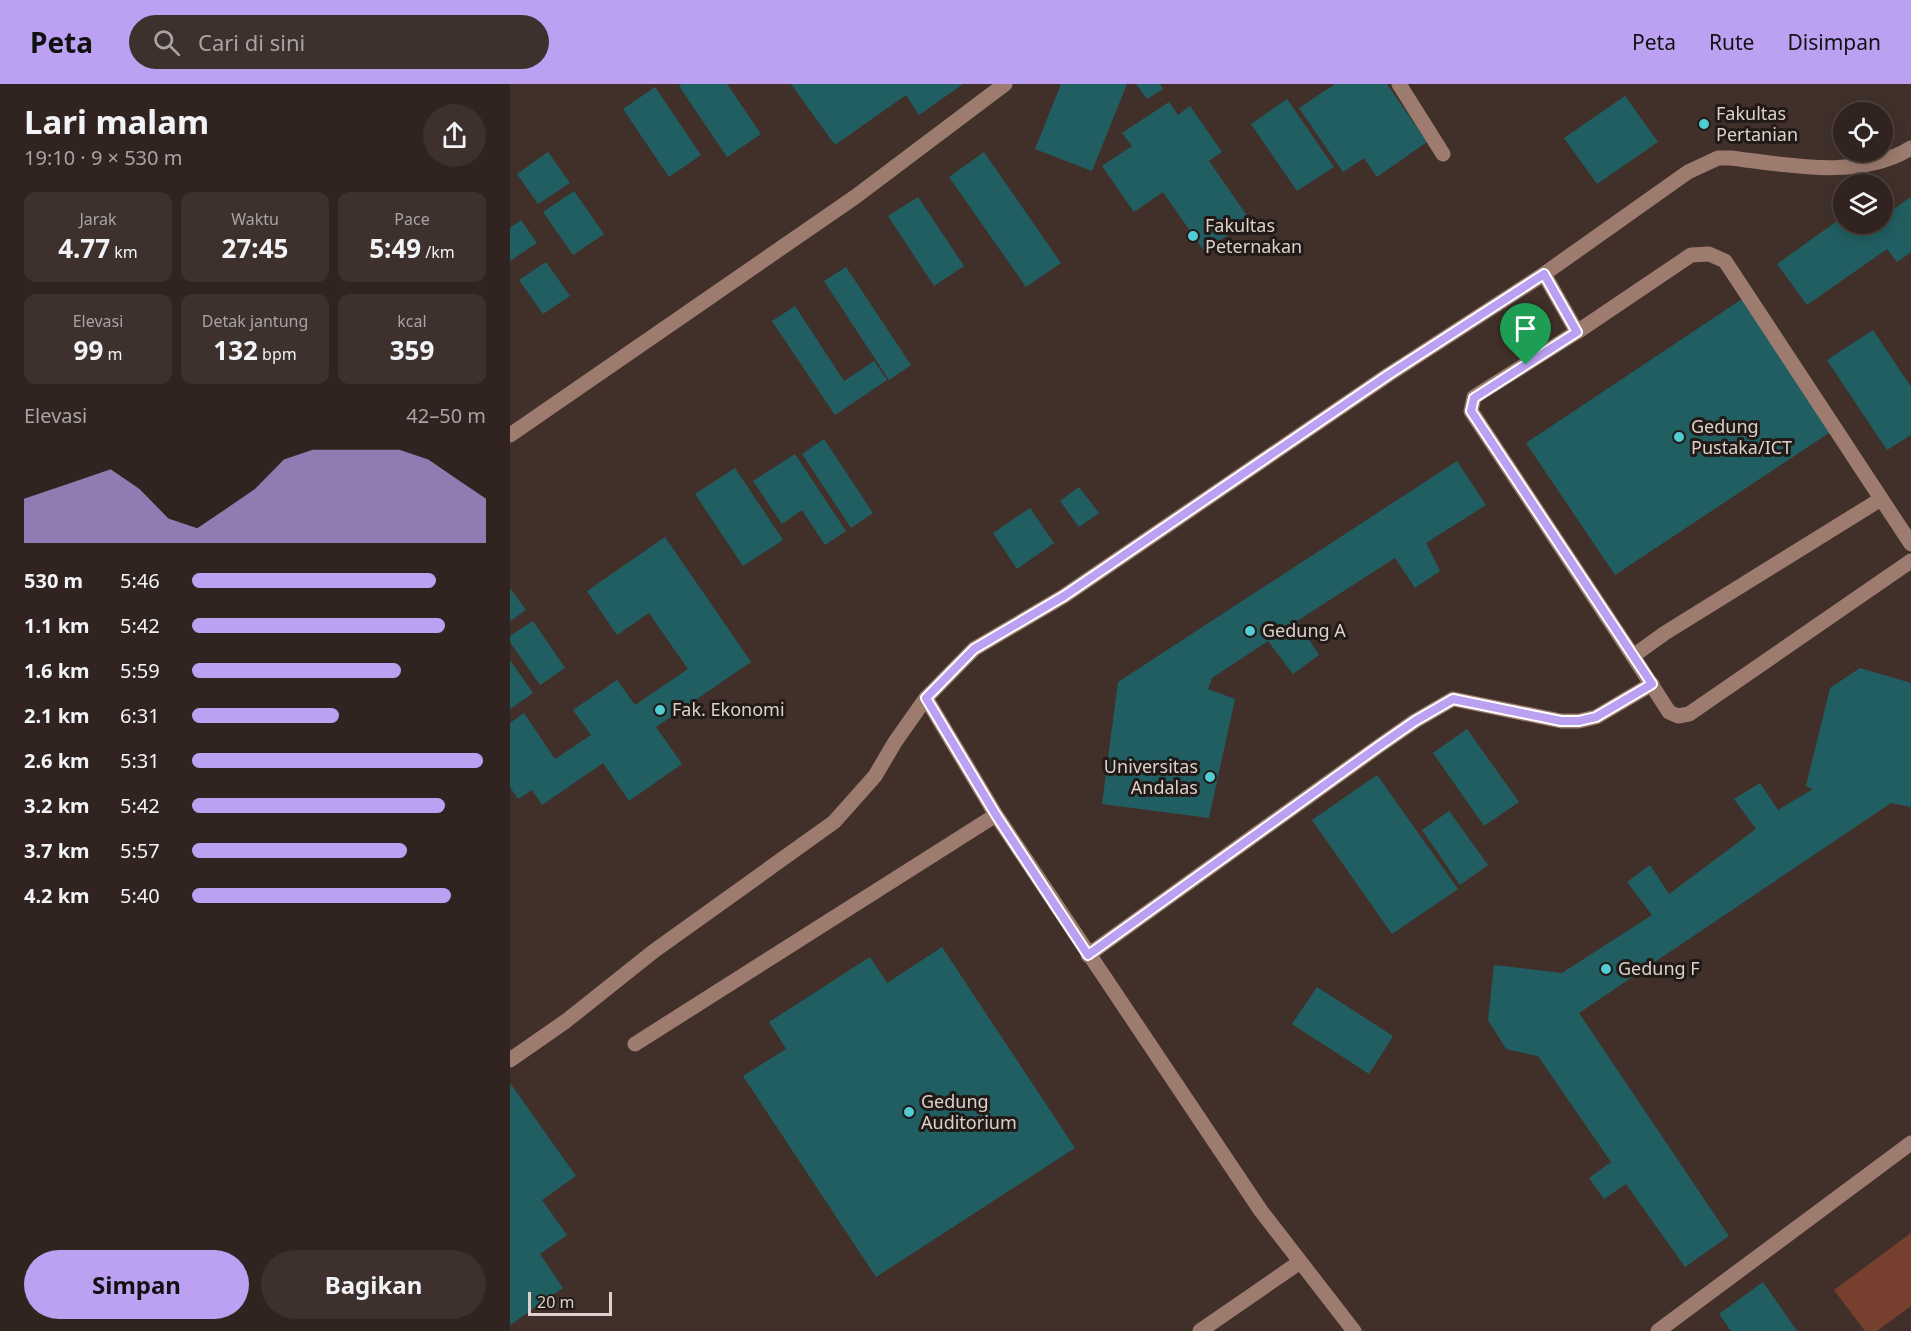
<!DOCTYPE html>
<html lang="id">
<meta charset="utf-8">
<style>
:root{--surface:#312420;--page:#3d302d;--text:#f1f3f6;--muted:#a8a4a5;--line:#4c413e;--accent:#bca0f2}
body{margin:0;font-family:"Noto Sans",sans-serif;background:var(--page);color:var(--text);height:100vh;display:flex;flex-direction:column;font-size:22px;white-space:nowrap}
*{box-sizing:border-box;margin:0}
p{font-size:20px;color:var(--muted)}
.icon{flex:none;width:33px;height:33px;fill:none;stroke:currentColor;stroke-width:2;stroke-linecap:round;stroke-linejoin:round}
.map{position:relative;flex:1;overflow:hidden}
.panel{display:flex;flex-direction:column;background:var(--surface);width:510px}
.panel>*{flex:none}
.buttons{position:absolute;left:1323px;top:18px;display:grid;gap:12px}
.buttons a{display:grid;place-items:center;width:60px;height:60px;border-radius:50%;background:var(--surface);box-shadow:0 3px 15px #0003,0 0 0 2px var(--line);font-size:30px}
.scale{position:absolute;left:18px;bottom:15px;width:84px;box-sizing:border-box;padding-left:6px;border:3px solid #dcd1cd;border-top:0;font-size:16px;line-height:21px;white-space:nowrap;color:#dcd1cd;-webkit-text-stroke:4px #221a17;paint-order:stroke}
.pin{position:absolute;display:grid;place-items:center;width:51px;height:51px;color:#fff;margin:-62px -26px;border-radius:50% 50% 50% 0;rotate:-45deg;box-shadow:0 0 6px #0007}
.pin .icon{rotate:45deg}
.round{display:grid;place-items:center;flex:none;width:63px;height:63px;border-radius:32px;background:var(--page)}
.overview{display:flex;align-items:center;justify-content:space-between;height:102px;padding:0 24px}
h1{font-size:33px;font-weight:700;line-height:45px}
.metrics{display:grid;grid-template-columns:repeat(3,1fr);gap:9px;height:102px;padding:6px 24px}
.metrics div{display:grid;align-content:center;border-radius:12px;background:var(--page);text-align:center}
.metrics b{font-size:26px;font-weight:700}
.metrics small{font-size:16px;font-weight:400}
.metrics p{font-size:16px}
.chart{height:168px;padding:12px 24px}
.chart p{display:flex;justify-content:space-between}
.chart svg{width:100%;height:108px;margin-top:6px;fill:var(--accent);opacity:.7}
.primary-button{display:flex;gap:12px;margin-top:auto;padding:12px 24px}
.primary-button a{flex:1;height:69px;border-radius:36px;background:var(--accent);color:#111;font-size:24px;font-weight:700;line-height:69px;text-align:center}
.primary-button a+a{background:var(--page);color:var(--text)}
ul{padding:0 24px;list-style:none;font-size:20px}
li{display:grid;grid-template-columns:96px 72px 1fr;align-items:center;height:45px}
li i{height:15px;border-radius:8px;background:var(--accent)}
header{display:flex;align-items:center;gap:36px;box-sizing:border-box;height:84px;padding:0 30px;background:var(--accent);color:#111}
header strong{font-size:28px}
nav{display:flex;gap:33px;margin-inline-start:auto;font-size:21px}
.search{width:420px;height:54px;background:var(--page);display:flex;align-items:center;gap:15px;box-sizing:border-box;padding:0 21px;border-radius:33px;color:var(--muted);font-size:22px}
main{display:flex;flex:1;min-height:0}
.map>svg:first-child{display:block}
</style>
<header>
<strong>Peta</strong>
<div class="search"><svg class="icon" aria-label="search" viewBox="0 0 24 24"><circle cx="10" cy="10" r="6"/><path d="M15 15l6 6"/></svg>Cari di sini</div>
<nav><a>Peta</a><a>Rute</a><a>Disimpan</a></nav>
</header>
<main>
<section class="panel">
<div class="overview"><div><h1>Lari malam</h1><p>19:10 · 9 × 530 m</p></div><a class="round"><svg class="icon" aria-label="share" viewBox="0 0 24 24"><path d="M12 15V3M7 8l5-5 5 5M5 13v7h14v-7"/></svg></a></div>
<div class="metrics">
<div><p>Jarak</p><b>4.77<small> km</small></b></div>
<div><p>Waktu</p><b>27:45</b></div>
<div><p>Pace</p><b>5:49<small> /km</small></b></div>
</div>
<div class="metrics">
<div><p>Elevasi</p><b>99<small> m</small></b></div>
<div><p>Detak jantung</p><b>132<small> bpm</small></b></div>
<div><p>kcal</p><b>359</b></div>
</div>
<div class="chart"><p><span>Elevasi</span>42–50 m</p>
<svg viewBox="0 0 160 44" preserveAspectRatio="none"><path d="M0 44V26L10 22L20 18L30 14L40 22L50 34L60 38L70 30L80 22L90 10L100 6L110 6L120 6L130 6L140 10L150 18L160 26V44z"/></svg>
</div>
<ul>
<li><b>530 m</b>5:46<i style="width:83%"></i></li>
<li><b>1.1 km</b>5:42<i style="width:86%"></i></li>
<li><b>1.6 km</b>5:59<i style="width:71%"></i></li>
<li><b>2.1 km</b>6:31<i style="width:50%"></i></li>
<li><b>2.6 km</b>5:31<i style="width:99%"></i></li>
<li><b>3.2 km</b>5:42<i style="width:86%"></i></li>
<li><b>3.7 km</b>5:57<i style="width:73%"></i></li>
<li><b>4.2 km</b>5:40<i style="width:88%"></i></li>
</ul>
<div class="primary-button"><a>Simpan</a><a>Bagikan</a></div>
</section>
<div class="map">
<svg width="1401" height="1247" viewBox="0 0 1401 1247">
<rect width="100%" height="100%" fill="#41302a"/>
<path fill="#77402e" d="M 1401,1149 L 1401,1222 L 1367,1247 L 1355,1247 L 1324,1206 Z"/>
<g fill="#215e61">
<path d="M 172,0 L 217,0 L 251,50 L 217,73 L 169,2 Z"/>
<path d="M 281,0 L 453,0 L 409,31 L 396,11 L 325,61 Z"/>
<path d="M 551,0 L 617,0 L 582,87 L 525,65 Z"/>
<path d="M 626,0 L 650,0 L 653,5 L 637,15 Z"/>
<path d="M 825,0 L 877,0 L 917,58 L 867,93 L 854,74 L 833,88 L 789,24 Z"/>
<path d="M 145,3 L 191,71 L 159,93 L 113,25 Z"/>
<path d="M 1115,12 L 1148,58 L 1087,100 L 1054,54 Z"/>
<path d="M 777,15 L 824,83 L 787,107 L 741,40 Z"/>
<path d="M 659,18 L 668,31 L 680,22 L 712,68 L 699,77 L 740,136 L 694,167 L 653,108 L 624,128 L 592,82 L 622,62 L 612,49 Z"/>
<path d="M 38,68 L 60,99 L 28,120 L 7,90 Z"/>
<path d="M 474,68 L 551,179 L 516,203 L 439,93 Z"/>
<path d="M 64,107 L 94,150 L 63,171 L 33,128 Z"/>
<path d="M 408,113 L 454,182 L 424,202 L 378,132 Z"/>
<path d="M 1401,113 L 1401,168 L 1387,178 L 1377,165 L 1297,221 L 1267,180 L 1334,132 L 1334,140 L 1372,140 L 1372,133 Z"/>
<path d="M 11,136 L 27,159 L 0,177 L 0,144 Z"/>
<path d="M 36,178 L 60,212 L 33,230 L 9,196 Z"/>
<path d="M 336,183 L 401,281 L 379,296 L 314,197 Z"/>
<path d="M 1232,215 L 1322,347 L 1105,491 L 1016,359 Z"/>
<path d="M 285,222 L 334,297 L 364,277 L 377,296 L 325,331 L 262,237 Z"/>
<path d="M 1363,246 L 1401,303 L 1401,351 L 1377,366 L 1317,276 Z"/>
<path d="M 314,355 L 363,429 L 341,444 L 292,370 Z"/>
<path d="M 285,370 L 336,447 L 315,461 L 292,426 L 272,440 L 243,397 Z"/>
<path d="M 947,377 L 976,421 L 916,459 L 930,487 L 905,504 L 885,474 L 787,537 L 809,571 L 783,590 L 758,557 L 702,594 L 698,605 L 725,615 L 699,734 L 592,720 L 608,598 Z"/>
<path d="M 225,384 L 273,456 L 233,482 L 185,410 Z"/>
<path d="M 569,403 L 589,429 L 569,443 L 550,417 Z"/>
<path d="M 520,424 L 544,459 L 507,485 L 483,449 Z"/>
<path d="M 155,453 L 241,578 L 146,643 L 172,680 L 119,717 L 93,679 L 32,721 L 22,706 L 8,715 L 0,703 L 0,639 L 14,629 L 45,675 L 81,651 L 63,626 L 107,596 L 125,621 L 178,585 L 139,529 L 107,551 L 77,507 Z"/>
<path d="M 0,504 L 16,526 L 0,537 Z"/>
<path d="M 23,537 L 55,584 L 30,601 L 0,558 L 0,552 Z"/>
<path d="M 0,576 L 23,609 L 0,625 Z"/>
<path d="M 1350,584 L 1401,599 L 1401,723 L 1381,719 L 1069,929 L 1219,1152 L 1175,1183 L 1116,1100 L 1094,1115 L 1079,1094 L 1101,1078 L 1028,972 L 996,965 L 978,936 L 984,881 L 1052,889 L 1142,831 L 1117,798 L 1140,781 L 1159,810 L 1246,745 L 1224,715 L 1250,699 L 1268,726 L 1303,705 L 1296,702 L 1320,604 Z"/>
<path d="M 957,645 L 1009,718 L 974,742 L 923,669 Z"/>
<path d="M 867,691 L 948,805 L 882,850 L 802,736 Z"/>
<path d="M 939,727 L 978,781 L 950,801 L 912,746 Z"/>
<path d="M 432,863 L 565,1064 L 366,1193 L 233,992 L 276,965 L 259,938 L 360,873 L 377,899 Z"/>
<path d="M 807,903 L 883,952 L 859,990 L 782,940 Z"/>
<path d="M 0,999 L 66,1092 L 32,1116 L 57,1151 L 30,1170 L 53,1204 L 0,1241 Z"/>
<path d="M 1253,1198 L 1287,1247 L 1221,1247 L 1209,1230 Z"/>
</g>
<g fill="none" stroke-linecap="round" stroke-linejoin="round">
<g stroke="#9d7b6f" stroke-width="15">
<path d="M 889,0 L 933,70"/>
<path d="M 1034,190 L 1067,248 L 1181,171 L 1199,170 L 1215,177 L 1401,460"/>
<path d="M 1067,248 L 964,313 L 961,327 L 1123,572"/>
<path d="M 0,351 L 345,113 L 495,0"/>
<path d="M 1371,415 L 1155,549 L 1123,572 L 1159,628 L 1168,632 L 1179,630 L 1401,477"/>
<path d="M 416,614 L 486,731 L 751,1127 L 844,1247"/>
<path d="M 578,871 L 869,662 L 905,637 L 943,615 L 1051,637 L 1069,637 L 1086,633 L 1142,600"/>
<path d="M 125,960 L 486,731"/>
<path d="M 0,976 L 56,937 L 144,867 L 324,738 L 365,692 L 385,658 L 416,614 L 464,565 L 554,512 L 878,291 L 1034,190 L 1178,88 L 1208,74 L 1221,74 C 1278,81 1349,96 1401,64"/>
<path d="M 690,1247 L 790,1178"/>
<path d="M 1148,1247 L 1401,1059"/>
</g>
</g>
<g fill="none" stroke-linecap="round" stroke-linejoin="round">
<g stroke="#fff" stroke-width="12">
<path id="route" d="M 1034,190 L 1067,248 L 964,314 L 961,327 L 1142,600 L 1086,633 L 1069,637 L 1051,637 L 943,615 L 905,637 L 869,662 L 578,871 L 486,731 L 416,614 L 464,565 L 554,512 L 878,291 Z"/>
</g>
<use href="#route" stroke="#bca0f2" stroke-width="8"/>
</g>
<g fill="#51ccd3" stroke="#221a17" stroke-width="2">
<circle cx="1194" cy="40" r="6"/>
<circle cx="683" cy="152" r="6"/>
<circle cx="1169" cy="353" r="6"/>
<circle cx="740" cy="547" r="6"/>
<circle cx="150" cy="626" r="6"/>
<circle cx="700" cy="693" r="6"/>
<circle cx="1096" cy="885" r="6"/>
<circle cx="399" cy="1028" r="6"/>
</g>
<g text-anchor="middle" stroke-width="6" stroke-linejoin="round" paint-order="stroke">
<g font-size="18" fill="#dcd1cd" stroke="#221a17" text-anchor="start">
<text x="1206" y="36">Fakultas<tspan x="1206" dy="21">Pertanian</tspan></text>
<text x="695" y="148">Fakultas<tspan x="695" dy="21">Peternakan</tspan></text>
<text x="1181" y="349">Gedung<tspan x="1181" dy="21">Pustaka/ICT</tspan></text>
<text x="752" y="553">Gedung A</text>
<text x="162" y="632">Fak. Ekonomi</text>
<text x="688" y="689" text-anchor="end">Universitas<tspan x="688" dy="21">Andalas</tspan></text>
<text x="1108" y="891">Gedung F</text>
<text x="411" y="1024">Gedung<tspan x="411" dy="21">Auditorium</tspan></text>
</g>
</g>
</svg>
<div class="buttons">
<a><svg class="icon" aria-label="locate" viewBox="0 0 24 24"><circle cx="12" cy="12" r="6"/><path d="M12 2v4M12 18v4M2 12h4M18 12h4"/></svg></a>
<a><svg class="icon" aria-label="layers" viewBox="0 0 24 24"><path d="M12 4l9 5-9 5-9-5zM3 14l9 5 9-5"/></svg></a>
</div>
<div class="scale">20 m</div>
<div class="pin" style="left:1016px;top:281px;background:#1e9e55"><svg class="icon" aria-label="arrive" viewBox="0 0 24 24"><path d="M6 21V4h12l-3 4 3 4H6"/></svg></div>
</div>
</main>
